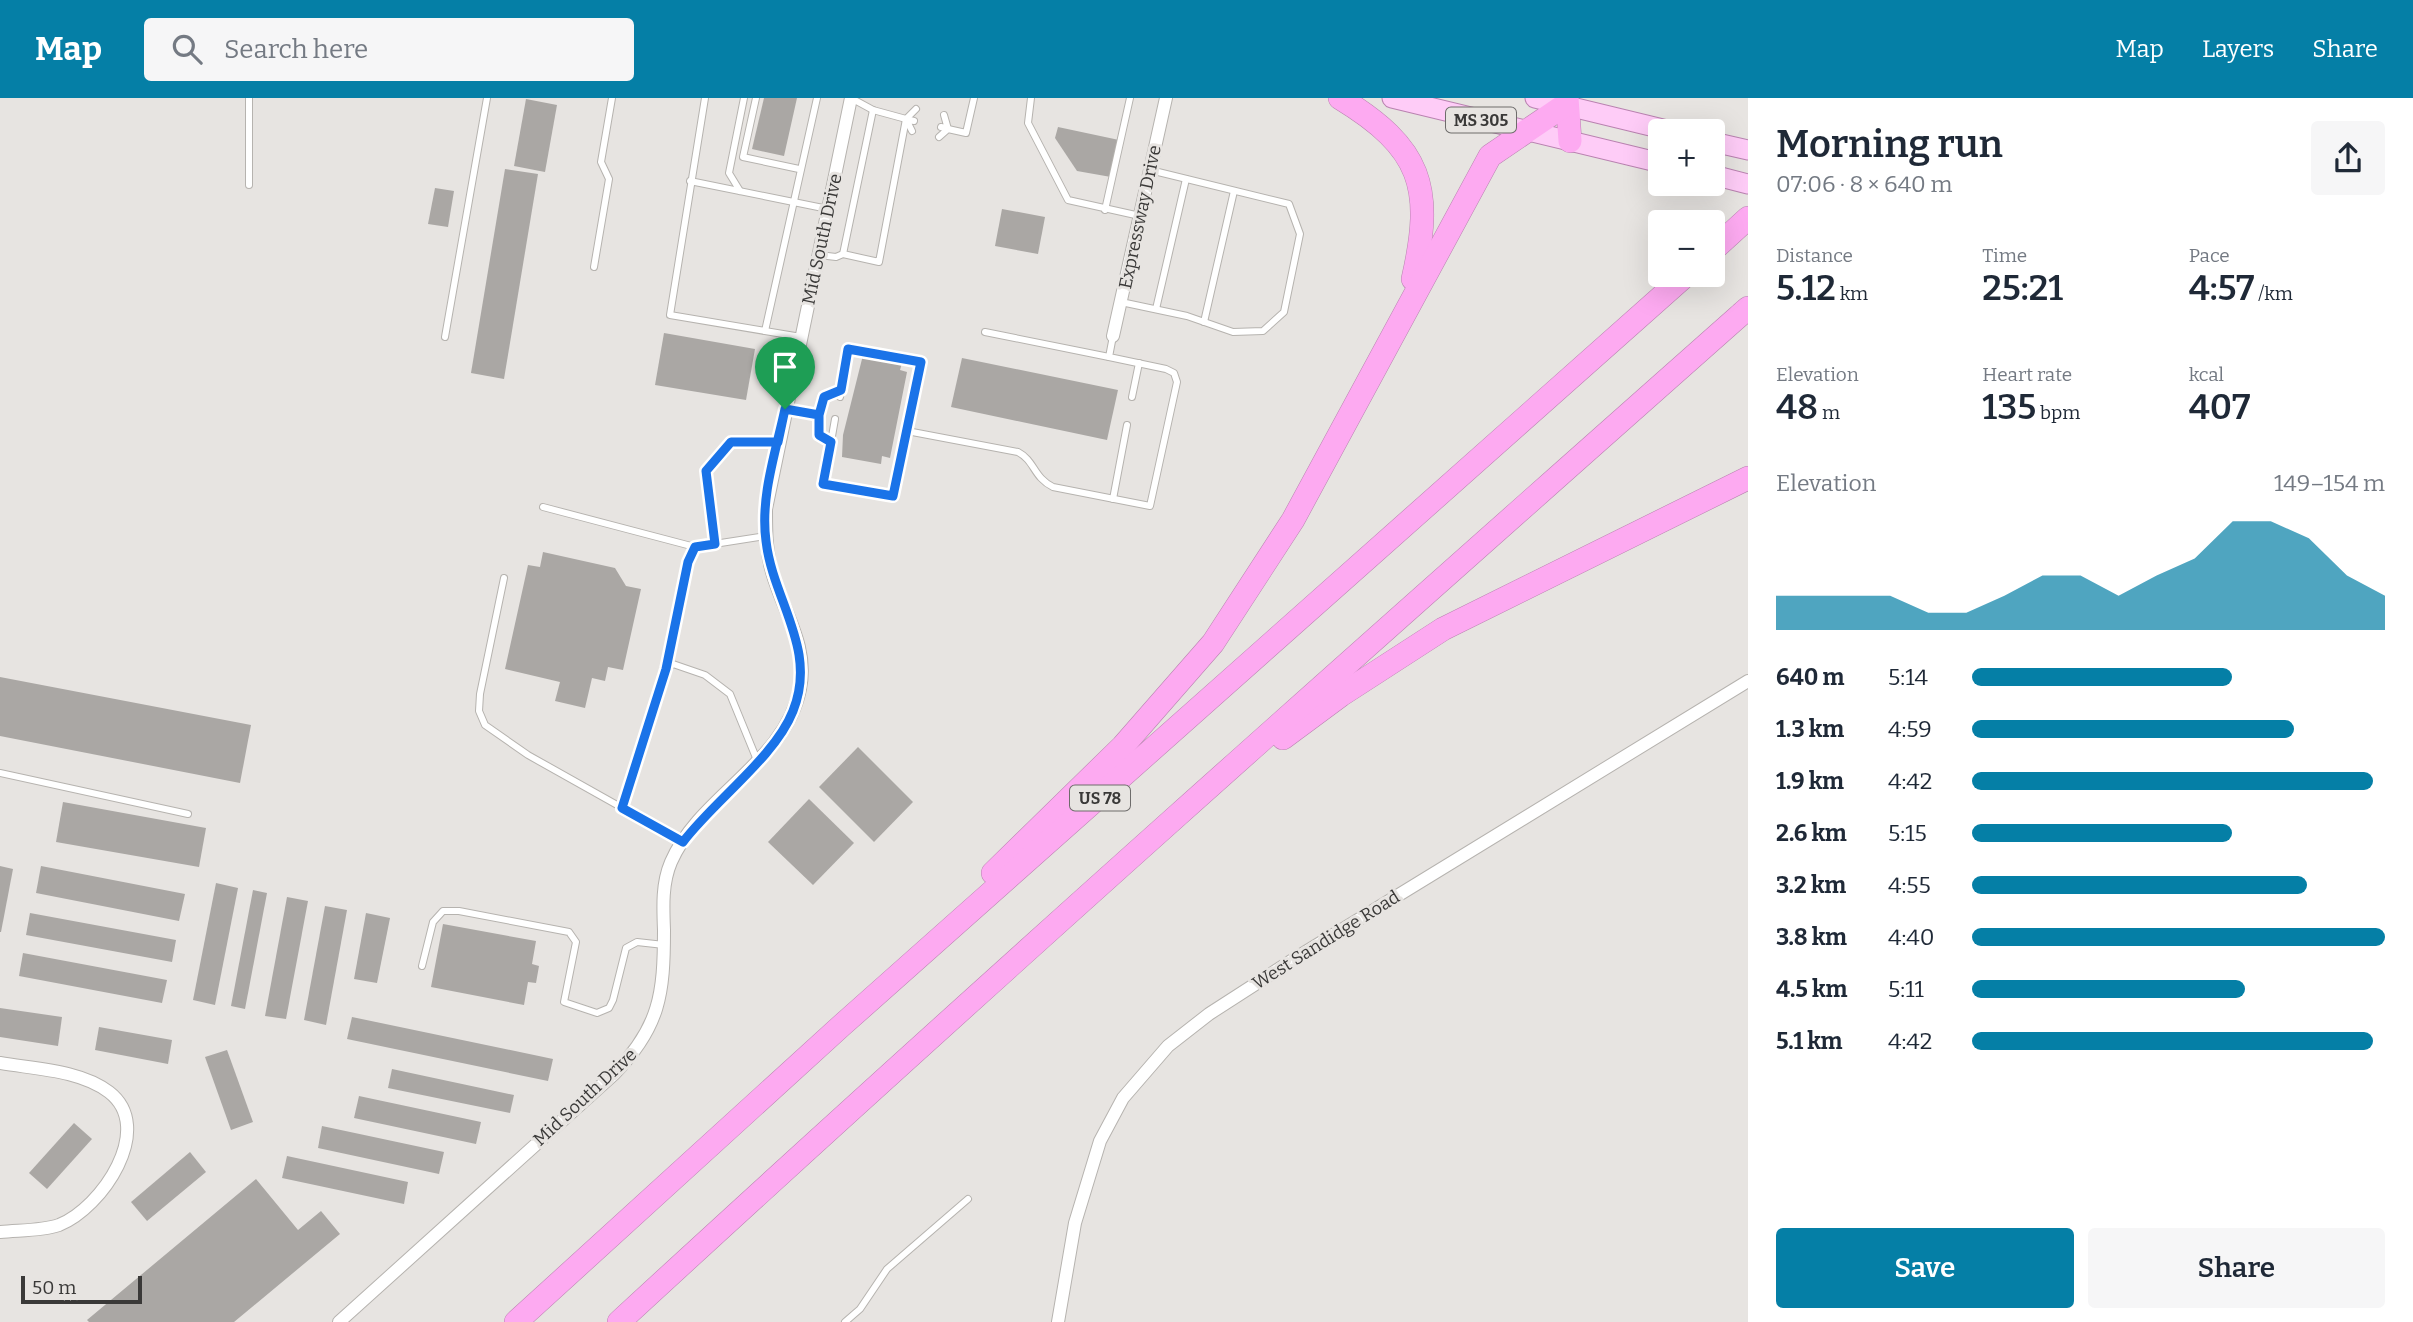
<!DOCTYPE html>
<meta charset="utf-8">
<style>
:root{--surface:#fff;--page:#f6f6f7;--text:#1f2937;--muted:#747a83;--accent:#057fa6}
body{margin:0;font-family:Bitter,serif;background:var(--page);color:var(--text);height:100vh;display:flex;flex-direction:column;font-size:26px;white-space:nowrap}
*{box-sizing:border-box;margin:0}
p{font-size:23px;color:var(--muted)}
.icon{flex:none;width:38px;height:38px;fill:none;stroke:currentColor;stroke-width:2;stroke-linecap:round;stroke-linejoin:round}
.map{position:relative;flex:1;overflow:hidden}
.drawer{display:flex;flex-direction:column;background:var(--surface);width:665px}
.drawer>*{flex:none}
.fabs{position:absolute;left:1648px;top:21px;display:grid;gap:14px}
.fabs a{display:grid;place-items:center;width:77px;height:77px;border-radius:7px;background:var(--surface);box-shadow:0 7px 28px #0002;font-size:35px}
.scale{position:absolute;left:21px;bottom:18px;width:121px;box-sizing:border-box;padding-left:7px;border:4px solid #3a3938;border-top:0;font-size:19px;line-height:24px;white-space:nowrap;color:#3a3938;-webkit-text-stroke:5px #e7e4e1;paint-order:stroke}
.pin{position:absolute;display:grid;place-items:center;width:60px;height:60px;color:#fff;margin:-72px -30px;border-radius:50% 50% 50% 0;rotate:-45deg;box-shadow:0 0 7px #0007}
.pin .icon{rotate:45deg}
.round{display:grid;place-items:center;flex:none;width:74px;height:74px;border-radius:7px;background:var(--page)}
.headline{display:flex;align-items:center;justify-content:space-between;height:119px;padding:0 28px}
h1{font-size:38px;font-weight:600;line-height:52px}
.figures{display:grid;grid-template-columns:repeat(3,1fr);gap:10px;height:119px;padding:7px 28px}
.figures div{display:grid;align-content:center}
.figures b{font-size:35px;font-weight:600}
.figures small{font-size:19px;font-weight:400}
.figures p{font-size:19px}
.chart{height:196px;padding:14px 28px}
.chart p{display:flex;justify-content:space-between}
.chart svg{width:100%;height:126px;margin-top:7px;fill:var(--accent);opacity:.7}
.action{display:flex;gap:14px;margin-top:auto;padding:14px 28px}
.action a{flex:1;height:80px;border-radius:7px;background:var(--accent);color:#fff;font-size:28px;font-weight:600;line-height:80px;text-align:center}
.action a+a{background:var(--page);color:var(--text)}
ul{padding:0 28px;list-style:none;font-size:23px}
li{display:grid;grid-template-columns:112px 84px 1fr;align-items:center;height:52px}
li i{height:18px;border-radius:9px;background:var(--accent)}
header{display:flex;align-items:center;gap:42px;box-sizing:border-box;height:98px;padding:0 35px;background:var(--accent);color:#fff}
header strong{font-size:33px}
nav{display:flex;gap:38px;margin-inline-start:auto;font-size:24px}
.search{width:490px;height:63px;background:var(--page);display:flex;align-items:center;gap:18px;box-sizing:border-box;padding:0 24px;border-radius:7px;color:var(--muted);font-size:26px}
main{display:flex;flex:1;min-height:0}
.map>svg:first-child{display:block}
</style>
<header>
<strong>Map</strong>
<div class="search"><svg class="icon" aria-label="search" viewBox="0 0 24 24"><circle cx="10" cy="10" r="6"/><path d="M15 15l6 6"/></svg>Search here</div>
<nav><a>Map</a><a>Layers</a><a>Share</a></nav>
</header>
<main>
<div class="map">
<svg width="1748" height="1224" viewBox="0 0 1748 1224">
<rect width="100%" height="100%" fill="#e7e4e1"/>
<g fill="#aaa7a4">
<path d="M 764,0 L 797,0 L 784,58 L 752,51 Z"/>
<path d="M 526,1 L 557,7 L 545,74 L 514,68 Z"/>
<path d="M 1058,29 L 1119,42 L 1111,79 L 1077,73 L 1055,40 Z"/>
<path d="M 505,71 L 538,76 L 504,281 L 471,275 Z"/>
<path d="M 435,90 L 454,93 L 448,129 L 428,126 Z"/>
<path d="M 1002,111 L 1045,119 L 1038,156 L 995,148 Z"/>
<path d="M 664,235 L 755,251 L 746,302 L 655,287 Z"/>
<path d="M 863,257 L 902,265 L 900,272 L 907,274 L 890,360 L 882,358 L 881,366 L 842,359 L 843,337 Z"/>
<path d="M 962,260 L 1118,292 L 1107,342 L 951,309 Z"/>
<path d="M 543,454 L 615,470 L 626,488 L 641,491 L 623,572 L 608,569 L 605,583 L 592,580 L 585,610 L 555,603 L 560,584 L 505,571 L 528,467 L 540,469 Z"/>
<path d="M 0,579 L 251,627 L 240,685 L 0,638 Z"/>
<path d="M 858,649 L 913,704 L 874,744 L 819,689 Z"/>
<path d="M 809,701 L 854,745 L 813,787 L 768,744 Z"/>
<path d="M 63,704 L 206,730 L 199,769 L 56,744 Z"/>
<path d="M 0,768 L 13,771 L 1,834 L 0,834 Z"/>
<path d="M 41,768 L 185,796 L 179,823 L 36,795 Z"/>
<path d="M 216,785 L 238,790 L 215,907 L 193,902 Z"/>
<path d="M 253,792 L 267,795 L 245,911 L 231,908 Z"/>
<path d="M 287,799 L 308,803 L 286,921 L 265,918 Z"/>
<path d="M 325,808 L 347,812 L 326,927 L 304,922 Z"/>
<path d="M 30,815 L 176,842 L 172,864 L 26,837 Z"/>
<path d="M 366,815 L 390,820 L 377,885 L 354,881 Z"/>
<path d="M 443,826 L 536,843 L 532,866 L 539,868 L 536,885 L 528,884 L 524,907 L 431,889 Z"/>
<path d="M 23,855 L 167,882 L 162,905 L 19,878 Z"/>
<path d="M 0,910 L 62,919 L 58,948 L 0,939 Z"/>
<path d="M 352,919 L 553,961 L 548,983 L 347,941 Z"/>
<path d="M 99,929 L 172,942 L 168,966 L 95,952 Z"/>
<path d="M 227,952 L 253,1024 L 231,1032 L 205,959 Z"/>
<path d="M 392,971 L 514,997 L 510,1015 L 388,990 Z"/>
<path d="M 359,998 L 481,1024 L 476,1046 L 354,1020 Z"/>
<path d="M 74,1025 L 92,1041 L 47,1091 L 29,1075 Z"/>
<path d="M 322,1028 L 444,1054 L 439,1076 L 318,1050 Z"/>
<path d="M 190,1054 L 206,1074 L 147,1123 L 131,1104 Z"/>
<path d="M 287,1058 L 408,1084 L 404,1106 L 282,1080 Z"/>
<path d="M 256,1081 L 298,1132 L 321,1113 L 340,1136 L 234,1224 L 89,1224 L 87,1222 Z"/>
</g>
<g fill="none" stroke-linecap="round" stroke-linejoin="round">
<g stroke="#b6b3af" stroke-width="8">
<g id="lane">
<path d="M 705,0 L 670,217 L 765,233 L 817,0"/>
<path d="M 756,0 L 743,59 L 799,71"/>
<path d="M 851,0 L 873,12 L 906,21"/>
<path d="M 1031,0 L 1028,25 L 1068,102 L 1140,118"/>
<path d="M 941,29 L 948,31 L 944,17"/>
<path d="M 912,33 L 906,21 L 914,23"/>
<path d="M 939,39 L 948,31 L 966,35 L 974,0"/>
<path d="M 690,83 L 828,111"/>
<path d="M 249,87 L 249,0"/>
<path d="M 740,93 L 729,75 L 744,0"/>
<path d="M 1105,112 L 1130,0"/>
<path d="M 843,156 L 873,12"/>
<path d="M 819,157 L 836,159 L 843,156 L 879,164 L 906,21 L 916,11"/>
<path d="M 594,169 L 609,81 L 601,64 L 612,0"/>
<path d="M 1121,204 L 1187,218 L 1233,234 L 1263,233 L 1284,214 L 1300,136 L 1289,106 L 1150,72"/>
<path d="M 1156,211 L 1186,81"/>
<path d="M 1204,224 L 1234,93"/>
<path d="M 765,233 L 801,239"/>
<path d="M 985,234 L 1109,259"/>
<path d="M 445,239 L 487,0"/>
<path d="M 1132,299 L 1139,265"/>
<path d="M 787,311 L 819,317 L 819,336 L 831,344 L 823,386 L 893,398 L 921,264 L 848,251 L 840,299"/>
<path d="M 819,317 L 824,298 L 841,292"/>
<path d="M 907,333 L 1018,354 C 1035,363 1033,379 1053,389 L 1150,408 L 1177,284 L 1174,275 L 1166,271 L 1109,259 L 1113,238"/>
<path d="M 831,344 L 835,321"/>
<path d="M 1113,401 L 1127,327"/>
<path d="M 543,409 L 695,449"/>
<path d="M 715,446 L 706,373 L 731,344 L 778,344"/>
<path d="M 504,480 L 480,596 L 479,613 L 485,627 L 528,657 L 683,744"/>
<path d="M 666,571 L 673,566 L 705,577 L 730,596 L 757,662"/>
<path d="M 0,675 L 188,716"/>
<path d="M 622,710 L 666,571 L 689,464 L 695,449 L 766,438"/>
<path d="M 422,868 L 433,824 L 443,813 L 459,813 L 569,834 L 576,844 L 564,904 L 597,915 L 609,910 L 613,902 L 626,850 L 637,844 L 664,847"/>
<path d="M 845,1224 L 860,1211 L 887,1171 L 968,1101"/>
</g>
</g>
<g stroke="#b6b3af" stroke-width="14">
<g id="street">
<path d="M 1113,238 L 1166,0"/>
<path d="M 0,965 C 35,971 80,972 109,994 C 156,1030 102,1110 59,1127 C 42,1133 18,1132 0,1134"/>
<path d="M 339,1224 L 614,976 C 660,929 664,896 664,832 C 663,808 662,785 671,764 C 700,697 785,665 800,591 C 809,547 783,514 772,474 C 766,453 766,433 766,411 L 851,0"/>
<path d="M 1058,1224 L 1075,1125 L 1100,1043 L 1123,1000 L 1168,948 L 1209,916 L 1299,858 L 1748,583"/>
</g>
</g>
<g stroke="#b982b0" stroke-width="21">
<g id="primary">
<path d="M 1392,0 L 1661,65"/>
<path d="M 1535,0 L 1671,33"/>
<path d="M 1713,44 L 1748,52"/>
<path d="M 1713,77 L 1748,86"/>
</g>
</g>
<g stroke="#b982b0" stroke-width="24">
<g id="highway">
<path d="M 1340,0 C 1422,50 1434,89 1413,181"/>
<path d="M 1567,0 L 1570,43"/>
<path d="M 1713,152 L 1748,120"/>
<path d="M 1283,640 L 1341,597 L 1443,531 L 1748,380"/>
<path d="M 993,775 L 1123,648 L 1213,545 L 1293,422 L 1490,58 L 1565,7"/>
<path d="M 516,1224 L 841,928 L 1686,177"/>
<path d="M 619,1224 C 991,881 1369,546 1748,210"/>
</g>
</g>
<use href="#lane" stroke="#fff" stroke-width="6"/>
<use href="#street" stroke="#fff" stroke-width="12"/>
<use href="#primary" stroke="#feccf7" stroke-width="19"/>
<use href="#highway" stroke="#fdaaf1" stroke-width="23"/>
</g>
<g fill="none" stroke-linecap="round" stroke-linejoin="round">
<g stroke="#fff" stroke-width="14">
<path id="route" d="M 785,311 C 776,353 760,399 766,443 C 773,503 818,551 793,613 C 775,659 714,703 683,744 L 622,710 L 666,571 L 688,464 L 695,449 L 715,446 L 706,373 L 731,344 L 778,344 L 785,311 L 819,317 L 819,337 L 831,344 L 823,386 L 893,398 L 921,264 L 848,251 L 841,292 L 824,299 L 819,317 L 785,311"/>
</g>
<use href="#route" stroke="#1a73e8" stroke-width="9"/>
</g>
<g text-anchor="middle" stroke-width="6" stroke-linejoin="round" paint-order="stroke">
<g fill="#e7e4e1" stroke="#6e6c6b" stroke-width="2">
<rect x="1446" y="9.5" width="70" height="25" rx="5"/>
<rect x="1070" y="687.5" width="60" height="25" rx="5"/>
</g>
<g font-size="16" font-weight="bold" fill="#3a3938">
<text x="1481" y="28">MS 305</text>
<text x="1100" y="706">US 78</text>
</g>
<g font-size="18" fill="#3a3938" stroke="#e7e4e1">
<text transform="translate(1140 119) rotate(-78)" y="6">Expressway Drive</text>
<text transform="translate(822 141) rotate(-78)" y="6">Mid South Drive</text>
<text transform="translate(1326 842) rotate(-32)" y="6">West Sandidge Road</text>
<text transform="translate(585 999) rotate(-43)" y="6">Mid South Drive</text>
</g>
</g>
</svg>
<div class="fabs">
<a>+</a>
<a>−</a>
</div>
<div class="scale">50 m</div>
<div class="pin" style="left:785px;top:311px;background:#1e9e55"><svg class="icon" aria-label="arrive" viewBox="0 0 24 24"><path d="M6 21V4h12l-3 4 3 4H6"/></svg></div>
</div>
<section class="drawer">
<div class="headline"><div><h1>Morning run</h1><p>07:06 · 8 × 640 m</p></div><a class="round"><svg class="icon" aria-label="share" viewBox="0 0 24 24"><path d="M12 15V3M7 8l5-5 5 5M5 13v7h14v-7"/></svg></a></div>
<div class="figures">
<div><p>Distance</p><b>5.12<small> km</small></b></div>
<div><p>Time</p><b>25:21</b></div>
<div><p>Pace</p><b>4:57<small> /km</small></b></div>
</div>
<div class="figures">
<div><p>Elevation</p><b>48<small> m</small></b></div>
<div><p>Heart rate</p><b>135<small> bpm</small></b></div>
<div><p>kcal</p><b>407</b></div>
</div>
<div class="chart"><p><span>Elevation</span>149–154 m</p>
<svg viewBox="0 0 160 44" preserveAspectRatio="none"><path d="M0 44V32L10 32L20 32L30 32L40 38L50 38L60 32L70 25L80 25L90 32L100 25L110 19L120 6L130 6L140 12L150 25L160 32V44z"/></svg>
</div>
<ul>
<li><b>640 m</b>5:14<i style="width:63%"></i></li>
<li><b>1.3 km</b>4:59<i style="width:78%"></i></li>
<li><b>1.9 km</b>4:42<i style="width:97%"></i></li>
<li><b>2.6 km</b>5:15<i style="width:63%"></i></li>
<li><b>3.2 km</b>4:55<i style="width:81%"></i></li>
<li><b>3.8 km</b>4:40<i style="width:100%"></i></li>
<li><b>4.5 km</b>5:11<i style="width:66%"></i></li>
<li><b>5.1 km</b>4:42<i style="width:97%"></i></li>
</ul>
<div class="action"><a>Save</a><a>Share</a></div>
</section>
</main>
